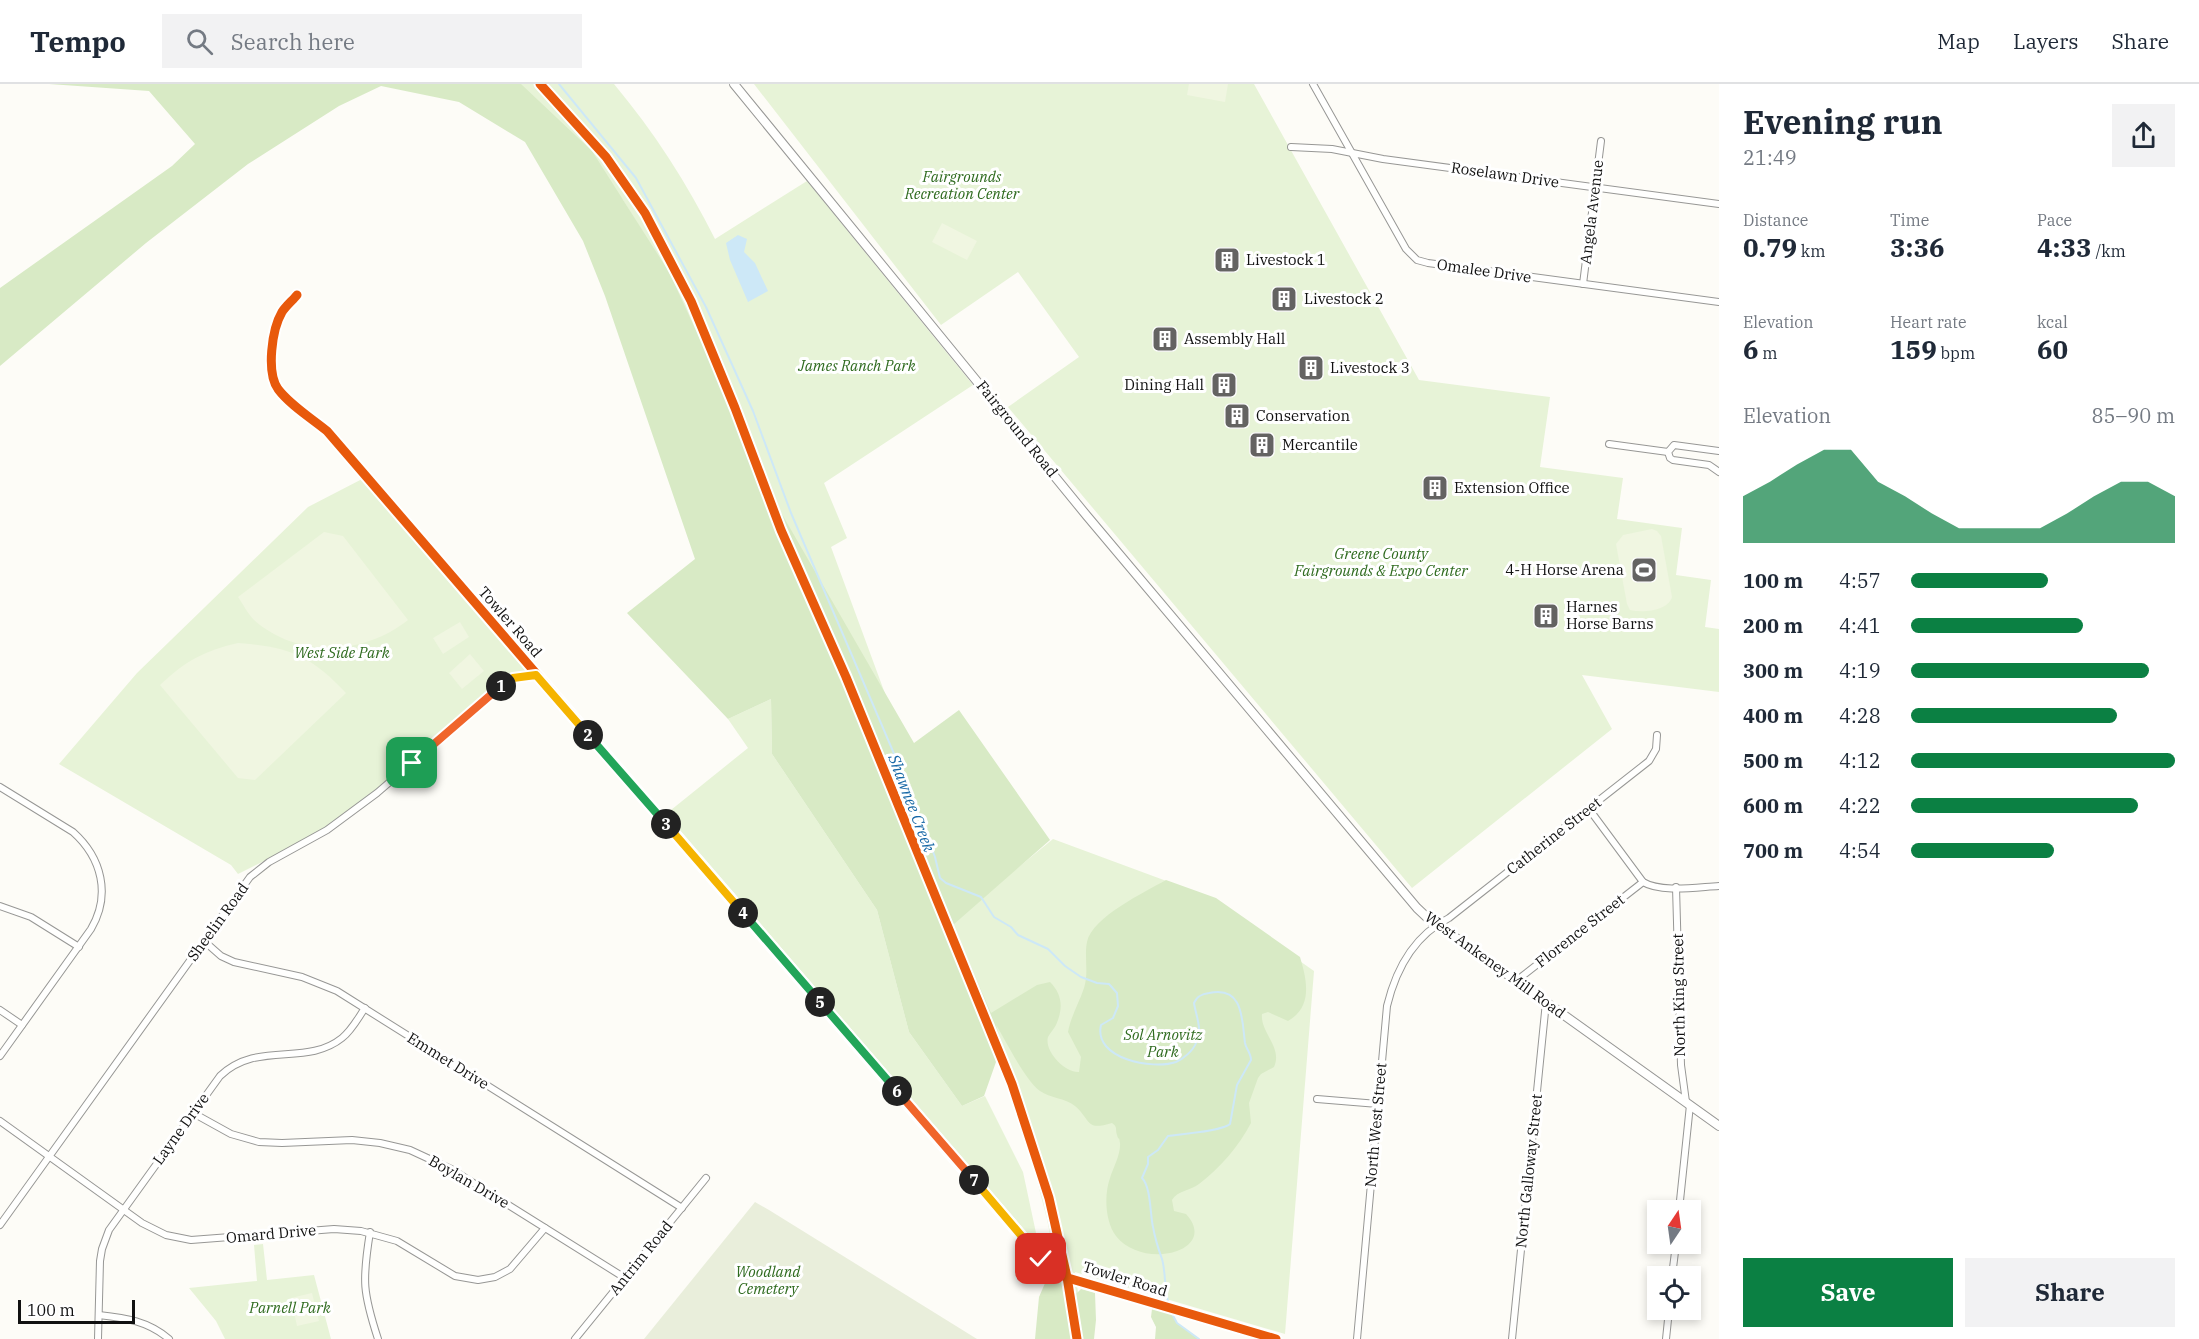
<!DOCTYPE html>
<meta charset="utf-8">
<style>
:root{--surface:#fff;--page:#f2f2f3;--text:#1f2937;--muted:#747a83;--line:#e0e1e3;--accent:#0b8043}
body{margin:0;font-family:"IBM Plex Serif",serif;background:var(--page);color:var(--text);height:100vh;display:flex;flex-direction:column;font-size:22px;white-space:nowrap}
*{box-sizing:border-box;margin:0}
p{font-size:20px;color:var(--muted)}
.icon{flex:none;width:33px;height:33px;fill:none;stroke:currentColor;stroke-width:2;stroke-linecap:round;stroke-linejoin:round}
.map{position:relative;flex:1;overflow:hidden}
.details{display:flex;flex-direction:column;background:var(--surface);width:480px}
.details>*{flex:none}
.needle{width:39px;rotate:13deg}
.tools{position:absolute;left:1647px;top:1116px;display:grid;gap:12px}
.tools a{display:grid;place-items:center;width:54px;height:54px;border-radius:0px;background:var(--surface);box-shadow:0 3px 9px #0003;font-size:30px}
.scale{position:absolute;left:18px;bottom:15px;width:117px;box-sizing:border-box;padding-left:6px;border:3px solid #111;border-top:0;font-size:16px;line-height:21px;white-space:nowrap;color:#111;-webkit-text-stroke:4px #fff;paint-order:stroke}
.pin{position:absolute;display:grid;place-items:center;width:51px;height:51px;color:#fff;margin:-26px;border-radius:12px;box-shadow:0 3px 9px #0006}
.km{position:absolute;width:30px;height:30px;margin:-15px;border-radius:50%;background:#222;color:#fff;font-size:16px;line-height:30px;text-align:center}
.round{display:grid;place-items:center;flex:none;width:63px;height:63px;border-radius:0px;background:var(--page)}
.overview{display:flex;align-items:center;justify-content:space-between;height:102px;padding:0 24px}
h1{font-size:33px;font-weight:700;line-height:45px}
.stats{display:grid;grid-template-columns:repeat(3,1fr);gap:9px;height:102px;padding:6px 24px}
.stats div{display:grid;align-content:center}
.stats b{font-size:26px;font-weight:700}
.stats small{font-size:16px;font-weight:400}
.stats p{font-size:16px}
.chart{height:168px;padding:12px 24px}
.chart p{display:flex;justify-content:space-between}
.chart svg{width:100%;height:108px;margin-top:6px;fill:var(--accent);opacity:.7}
.action{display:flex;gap:12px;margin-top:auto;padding:12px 24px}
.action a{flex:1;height:69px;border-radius:0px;background:var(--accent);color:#fff;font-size:24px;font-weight:700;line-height:69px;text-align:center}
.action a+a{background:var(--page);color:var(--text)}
ul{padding:0 24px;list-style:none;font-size:20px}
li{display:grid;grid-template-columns:96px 72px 1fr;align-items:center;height:45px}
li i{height:15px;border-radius:8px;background:var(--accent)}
header{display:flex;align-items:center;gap:36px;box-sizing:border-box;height:84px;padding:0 30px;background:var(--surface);border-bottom:2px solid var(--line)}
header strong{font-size:28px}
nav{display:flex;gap:33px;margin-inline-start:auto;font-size:21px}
.search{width:420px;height:54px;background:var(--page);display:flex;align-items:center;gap:15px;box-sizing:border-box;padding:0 21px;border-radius:0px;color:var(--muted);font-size:22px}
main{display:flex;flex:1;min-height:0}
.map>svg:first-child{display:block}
</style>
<header>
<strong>Tempo</strong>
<div class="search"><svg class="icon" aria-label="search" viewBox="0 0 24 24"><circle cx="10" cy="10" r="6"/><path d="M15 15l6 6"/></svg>Search here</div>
<nav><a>Map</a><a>Layers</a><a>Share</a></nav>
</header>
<main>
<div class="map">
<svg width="1719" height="1255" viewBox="0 0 1719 1255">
<rect width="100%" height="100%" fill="#fdfcf7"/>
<g fill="#e7f3d7">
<path d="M 519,0 L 614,0 C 654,48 687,99 715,155 L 807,97 L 973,301 L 824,399 L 847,454 L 831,463 L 908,672 L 955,835 L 1053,755 L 1207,812 L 1314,887 L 1285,1250 L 1075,1188 L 1085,1255 L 1059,1197 L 1047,1135 L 1028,1062 L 1012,1015 L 979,933 L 660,176 L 623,116 Z"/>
<path d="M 754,0 L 1254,0 L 1419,296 L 1550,313 L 1540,383 L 1623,394 L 1617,435 L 1682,444 L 1676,491 L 1711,496 L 1705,543 L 1719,545 L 1719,608 L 1582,591 L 1612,645 L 1412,804 L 1008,323 L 1079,273 L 1018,188 L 941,241 Z"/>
<path d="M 366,393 L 529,591 L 447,648 L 377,709 L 327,746 L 238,790 L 231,781 L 59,680 L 137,589 L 308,423 Z"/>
<path d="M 771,615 L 772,670 L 877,826 L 909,948 L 962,1022 L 985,1012 L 1023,1088 L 1039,1163 L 666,730 L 748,664 L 728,635 Z"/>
<path d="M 263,1160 L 267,1196 L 314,1191 L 331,1255 L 225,1255 L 216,1237 L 189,1204 L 257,1197 L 254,1161 Z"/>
</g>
<g fill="#d8eac5">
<path d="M 49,0 L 521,0 L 592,67 L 669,188 L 775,418 L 914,659 L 959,626 L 1050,756 L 953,841 L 991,929 L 1037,901 L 1050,898 C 1063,911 1063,925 1056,941 C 1054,945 1050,949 1048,953 C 1044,967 1065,989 1079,988 L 1081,973 L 1068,948 C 1071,932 1079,919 1084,904 C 1089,889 1084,873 1087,858 C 1092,833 1145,808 1166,796 L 1216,814 L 1300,873 C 1307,896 1313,923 1288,937 L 1268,928 L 1262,930 C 1260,949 1283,963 1274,983 L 1261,990 L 1258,994 L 1249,1019 L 1251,1039 C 1239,1062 1220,1084 1199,1100 C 1190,1107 1178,1106 1172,1116 L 1174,1127 L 1186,1130 C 1220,1167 1143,1187 1116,1152 C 1105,1137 1104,1111 1110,1094 C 1113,1084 1121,1070 1120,1059 C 1119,1051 1119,1058 1117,1051 C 1115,1045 1118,1043 1112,1039 C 1085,1047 1092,1037 1075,1022 C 1065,1014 1050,1014 1040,1007 C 1025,996 1006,957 996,941 L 1002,961 L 984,1012 L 962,1022 L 909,948 L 877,826 L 772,670 L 771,615 L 728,635 L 627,529 L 695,475 L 605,212 L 583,157 L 525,58 L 459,18 L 381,2 L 339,22 L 248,80 L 146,159 L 0,282 L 0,204 L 172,82 L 195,60 L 149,7 Z"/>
<path d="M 1049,1190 L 1068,1199 L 1070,1211 L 1077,1209 L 1081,1205 L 1095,1209 L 1096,1236 L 1094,1255 L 1035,1255 L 1039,1213 Z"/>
<path d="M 1152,1225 L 1171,1229 L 1177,1239 L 1199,1255 L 1155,1255 L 1156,1243 L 1151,1233 Z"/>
</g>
<path fill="#e9eedb" d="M 755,1118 L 769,1126 L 977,1255 L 644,1255 Z"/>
<g fill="#f0f6e1">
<path d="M 1189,0 L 1228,0 L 1225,18 L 1187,11 Z"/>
<path d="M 942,139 L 977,157 L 967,176 L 932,158 Z"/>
<path d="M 1652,445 L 1657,447 L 1661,452 L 1672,513 C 1668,527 1643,529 1630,526 L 1627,520 L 1616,460 L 1623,451 Z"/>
<path d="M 324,448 L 343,452 L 408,536 C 364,571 298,575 254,536 C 248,530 243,520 238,513 Z"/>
<path d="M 460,538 L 469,553 L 443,570 L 433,554 Z"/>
<path d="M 238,559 C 289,563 310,571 346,609 L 255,696 L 238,694 L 160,601 C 185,577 204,567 238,559 Z"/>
<path d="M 470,570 L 484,587 L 462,605 L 449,589 Z"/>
<path d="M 312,1209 L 319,1237 L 297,1242 L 291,1214 Z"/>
</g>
<path fill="#cde8f7" d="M 738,151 L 747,155 L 744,168 L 755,179 L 768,207 L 748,218 L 730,176 L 726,159 Z"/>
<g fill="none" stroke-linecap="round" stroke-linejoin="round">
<g stroke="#cde8f7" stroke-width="2">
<path d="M 559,0 L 636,94 L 706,223 L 753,327 L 791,429 L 910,707 L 935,773 L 940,794 L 946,799 L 981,813 L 994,833 L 1011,843 L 1018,851 L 1048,865 L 1065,882 L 1081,893 L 1097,899 L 1109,900 L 1117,909 L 1118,922 L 1113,934 L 1101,941 C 1093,975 1153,986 1176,978 C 1183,975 1193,967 1196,959 C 1203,946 1196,932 1194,919 C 1197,912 1202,910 1209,909 C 1244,901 1242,937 1245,959 C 1246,965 1251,969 1251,976 L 1237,1001 L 1230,1040 C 1223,1047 1181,1050 1168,1052 L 1158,1066 L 1148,1073 L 1148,1080 L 1142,1094 C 1151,1103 1150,1130 1153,1143 C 1155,1154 1158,1164 1162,1175 C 1166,1189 1164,1206 1169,1221"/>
<path d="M 1170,1226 L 1177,1239 L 1199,1255"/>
</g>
<g stroke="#979795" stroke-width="8">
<g id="minor">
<path d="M 1313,0 L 1406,165 L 1417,176 L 1428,179 L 1719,218"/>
<path d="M 1291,63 L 1332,65 L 1383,75 L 1719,120"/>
<path d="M 1583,200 L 1601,57"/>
<path d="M 297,211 C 293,216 286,222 282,228 C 272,245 266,288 278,305 C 290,321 311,334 327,347 L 1041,1175 L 1053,1186 L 1068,1194 L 1276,1255"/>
<path d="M 1609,360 L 1668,368"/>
<path d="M 1719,367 L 1674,361 L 1668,368 L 1670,374 L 1673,376 L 1709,381 L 1719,388"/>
<path d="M 0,703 L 73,748 C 102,774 111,811 91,845 L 0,972"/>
<path d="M 1589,725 L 1643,798 C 1661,809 1698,803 1719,802"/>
<path d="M 1676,803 L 1681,981 L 1686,1018"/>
<path d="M 0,822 L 31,833 L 79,863"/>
<path d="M 204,857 L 221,872 L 234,878 L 302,893 L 337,907 L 682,1124"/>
<path d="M 1516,897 L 1643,798"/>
<path d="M 0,926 L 22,941"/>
<path d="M 1317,1015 L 1378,1020"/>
<path d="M 193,1029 L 231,1050 L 259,1058 L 282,1059 L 352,1056 L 380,1059 L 410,1066 L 451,1085 L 625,1194"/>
<path d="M 0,1037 L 142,1139 L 166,1151 L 191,1156 L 334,1145 L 361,1147 L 397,1157 L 455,1192 L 478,1196 L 495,1193 L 510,1185 L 545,1144"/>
<path d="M 1679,1126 L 1690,1021"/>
<path d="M 0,1141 L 250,793 L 269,778 L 327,746 L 377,709 L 507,597 L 521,592 L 536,591"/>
<path d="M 370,1148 C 362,1197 363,1209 378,1255"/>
<path d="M 1672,1192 L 1676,1160"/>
<path d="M 99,1231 C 126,1234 148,1237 169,1255"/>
<path d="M 98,1255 L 100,1177 L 102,1165 L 109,1146 L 220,992 C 258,956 306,983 342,954 C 352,946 358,934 365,924"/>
<path d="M 575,1255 L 706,1094"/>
<path d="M 1357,1255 L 1387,922 C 1396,885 1415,851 1449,834 L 1649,677 L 1656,665 L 1657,651"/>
<path d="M 1512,1255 L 1546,918"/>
<path d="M 1666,1255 L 1669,1226"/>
</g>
</g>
<g stroke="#979795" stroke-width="10">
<path id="tertiary" d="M 734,0 L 1087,432 L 1417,824 L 1435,841 L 1445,846 L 1719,1042"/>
</g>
<use href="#minor" stroke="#fffffe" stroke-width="6"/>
<use href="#tertiary" stroke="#fffffe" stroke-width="8"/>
<g stroke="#fff" stroke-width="13">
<g id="cycleway">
<path d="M 540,0 L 606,73 L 645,129 L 691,217 L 735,324 L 781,446 L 846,593 L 1012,1000 L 1049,1114 L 1067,1193 L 1077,1255"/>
<path d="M 297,211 C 293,216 286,222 282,228 C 272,245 266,288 278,305 C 290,321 311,334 327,347 L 1041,1175 L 1053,1186 L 1068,1194 L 1276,1255"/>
</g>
</g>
<use href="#cycleway" stroke="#e8590c" stroke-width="9"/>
</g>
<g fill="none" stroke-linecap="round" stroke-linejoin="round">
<g stroke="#fff" stroke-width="12">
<path id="split-1" d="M 412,679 L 501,602"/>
</g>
<g stroke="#fff" stroke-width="12">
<path id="split-2" d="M 501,602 L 513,594 L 536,591 L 588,651"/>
</g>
<g stroke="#fff" stroke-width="12">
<path id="split-3" d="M 588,651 L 666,740"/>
</g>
<g stroke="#fff" stroke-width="12">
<path id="split-4" d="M 666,740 L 743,829"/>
</g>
<g stroke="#fff" stroke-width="12">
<path id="split-5" d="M 743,829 L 820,918"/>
</g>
<g stroke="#fff" stroke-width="12">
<path id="split-6" d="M 820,918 L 897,1007"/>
</g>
<g stroke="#fff" stroke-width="12">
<path id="split-7" d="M 897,1007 L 974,1096"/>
</g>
<g stroke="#fff" stroke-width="12">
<path id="split-8" d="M 974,1096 L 1041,1175"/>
</g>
<use href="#split-1" stroke="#f0652b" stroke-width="8"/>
<use href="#split-2" stroke="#f5b400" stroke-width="8"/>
<use href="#split-3" stroke="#22a559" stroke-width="8"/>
<use href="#split-4" stroke="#f5b400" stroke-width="8"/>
<use href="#split-5" stroke="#22a559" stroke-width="8"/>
<use href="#split-6" stroke="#22a559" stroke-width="8"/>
<use href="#split-7" stroke="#f0652b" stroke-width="8"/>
<use href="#split-8" stroke="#f5b400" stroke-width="8"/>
</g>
<defs>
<g id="building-square" transform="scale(1.35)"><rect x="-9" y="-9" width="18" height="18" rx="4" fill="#646362" stroke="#fff"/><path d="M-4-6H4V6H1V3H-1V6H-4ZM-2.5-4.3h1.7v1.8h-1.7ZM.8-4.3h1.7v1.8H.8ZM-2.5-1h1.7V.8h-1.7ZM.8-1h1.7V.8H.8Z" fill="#fff"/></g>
<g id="stadium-square" transform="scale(1.35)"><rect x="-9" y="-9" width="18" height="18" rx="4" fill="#646362" stroke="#fff"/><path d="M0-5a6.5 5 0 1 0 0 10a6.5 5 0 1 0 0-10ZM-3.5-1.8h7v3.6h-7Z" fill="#fff"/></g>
</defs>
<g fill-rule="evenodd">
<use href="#building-square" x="1227" y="176"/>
<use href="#building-square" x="1284" y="215"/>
<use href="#building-square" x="1165" y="255"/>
<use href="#building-square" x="1311" y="284"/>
<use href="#building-square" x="1224" y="301"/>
<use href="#building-square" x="1237" y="332"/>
<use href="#building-square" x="1262" y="361"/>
<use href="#building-square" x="1435" y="404"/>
<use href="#stadium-square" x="1644" y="486"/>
<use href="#building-square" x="1546" y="532"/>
</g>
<g text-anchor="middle" stroke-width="6" stroke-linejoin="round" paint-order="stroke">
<g font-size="15" fill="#111" stroke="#fff">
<text transform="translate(1505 91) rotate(8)" y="5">Roselawn Drive</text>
<text transform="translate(1592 128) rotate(-83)" y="5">Angela Avenue</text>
<text transform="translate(1484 187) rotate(8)" y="5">Omalee Drive</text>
<text transform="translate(1017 345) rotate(51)" y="5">Fairground Road</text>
<text transform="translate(510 538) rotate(49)" y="5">Towler Road</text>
<text transform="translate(1554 752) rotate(-38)" y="5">Catherine Street</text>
<text transform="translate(218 838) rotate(-54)" y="5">Sheelin Road</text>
<text transform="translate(1580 847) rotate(-38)" y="5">Florence Street</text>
<text transform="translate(1495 881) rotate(36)" y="5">West Ankeney Mill Road</text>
<text transform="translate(1679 911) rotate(-91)" y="5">North King Street</text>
<text transform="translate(448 977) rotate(32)" y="5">Emmet Drive</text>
<text transform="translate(1376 1041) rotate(-85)" y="5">North West Street</text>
<text transform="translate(181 1045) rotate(-54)" y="5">Layne Drive</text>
<text transform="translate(1529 1087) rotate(-84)" y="5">North Galloway Street</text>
<text transform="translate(469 1098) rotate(30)" y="5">Boylan Drive</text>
<text transform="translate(271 1150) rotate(-5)" y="5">Omard Drive</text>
<text transform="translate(641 1174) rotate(-51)" y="5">Antrim Road</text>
<text transform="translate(1125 1195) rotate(17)" y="5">Towler Road</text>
</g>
<g font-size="15" font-style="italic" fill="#2f6b1f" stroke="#fff">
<text x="962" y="98">Fairgrounds<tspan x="962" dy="17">Recreation Center</tspan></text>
<text x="857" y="287">James Ranch Park</text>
<text x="1381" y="475">Greene County<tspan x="1381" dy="17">Fairgrounds &amp; Expo Center</tspan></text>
<text x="342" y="574">West Side Park</text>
<text x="1163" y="956">Sol Arnovitz<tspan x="1163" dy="17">Park</tspan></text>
<text x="768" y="1193">Woodland<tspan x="768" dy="17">Cemetery</tspan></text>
<text x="290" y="1229">Parnell Park</text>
</g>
<g font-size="15" fill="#111" stroke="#fff" text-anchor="start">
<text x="1246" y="181">Livestock 1</text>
<text x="1304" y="220">Livestock 2</text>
<text x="1184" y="260">Assembly Hall</text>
<text x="1330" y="289">Livestock 3</text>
<text x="1204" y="306" text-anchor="end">Dining Hall</text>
<text x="1256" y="337">Conservation</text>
<text x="1282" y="366">Mercantile</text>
<text x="1454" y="409">Extension Office</text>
<text x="1624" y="491" text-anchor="end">4-H Horse Arena</text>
<text x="1566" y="528">Harnes<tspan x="1566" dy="17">Horse Barns</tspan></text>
</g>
<g font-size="16" font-style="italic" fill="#1768a6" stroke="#fff">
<text transform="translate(912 719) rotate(69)" y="6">Shawnee Creek</text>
</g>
</g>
</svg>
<div class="tools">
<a><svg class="needle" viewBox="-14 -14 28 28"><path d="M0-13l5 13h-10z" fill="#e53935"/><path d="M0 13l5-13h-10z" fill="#747a83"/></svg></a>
<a><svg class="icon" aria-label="locate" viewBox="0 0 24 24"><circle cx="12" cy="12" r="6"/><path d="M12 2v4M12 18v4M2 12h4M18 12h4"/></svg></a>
</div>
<div class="scale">100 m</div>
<div class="pin" style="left:412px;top:679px;background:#1e9e55"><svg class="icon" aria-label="arrive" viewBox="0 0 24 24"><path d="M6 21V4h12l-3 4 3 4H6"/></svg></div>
<div class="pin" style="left:1041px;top:1175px;background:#d93025"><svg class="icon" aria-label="check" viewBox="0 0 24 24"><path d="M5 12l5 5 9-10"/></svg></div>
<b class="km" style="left:501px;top:602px">1</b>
<b class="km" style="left:588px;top:651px">2</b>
<b class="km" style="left:666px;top:740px">3</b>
<b class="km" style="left:743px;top:829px">4</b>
<b class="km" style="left:820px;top:918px">5</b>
<b class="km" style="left:897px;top:1007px">6</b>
<b class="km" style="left:974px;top:1096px">7</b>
</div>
<section class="details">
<div class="overview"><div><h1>Evening run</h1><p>21:49</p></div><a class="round"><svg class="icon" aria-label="share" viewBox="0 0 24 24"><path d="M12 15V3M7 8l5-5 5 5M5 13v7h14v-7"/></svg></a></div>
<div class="stats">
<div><p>Distance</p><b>0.79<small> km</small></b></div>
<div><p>Time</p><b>3:36</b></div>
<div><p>Pace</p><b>4:33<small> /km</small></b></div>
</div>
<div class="stats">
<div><p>Elevation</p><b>6<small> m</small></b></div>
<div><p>Heart rate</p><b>159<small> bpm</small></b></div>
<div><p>kcal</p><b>60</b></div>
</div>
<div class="chart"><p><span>Elevation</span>85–90 m</p>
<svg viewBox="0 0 160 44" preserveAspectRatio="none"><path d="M0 44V25L10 19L20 12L30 6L40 6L50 19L60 25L70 32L80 38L90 38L100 38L110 38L120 32L130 25L140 19L150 19L160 25V44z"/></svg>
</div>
<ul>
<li><b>100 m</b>4:57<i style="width:52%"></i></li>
<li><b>200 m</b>4:41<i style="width:65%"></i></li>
<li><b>300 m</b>4:19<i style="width:90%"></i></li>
<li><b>400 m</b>4:28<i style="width:78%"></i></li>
<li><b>500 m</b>4:12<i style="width:100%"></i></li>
<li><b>600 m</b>4:22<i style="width:86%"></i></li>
<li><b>700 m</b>4:54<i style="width:54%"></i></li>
</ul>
<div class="action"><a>Save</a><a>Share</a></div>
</section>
</main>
